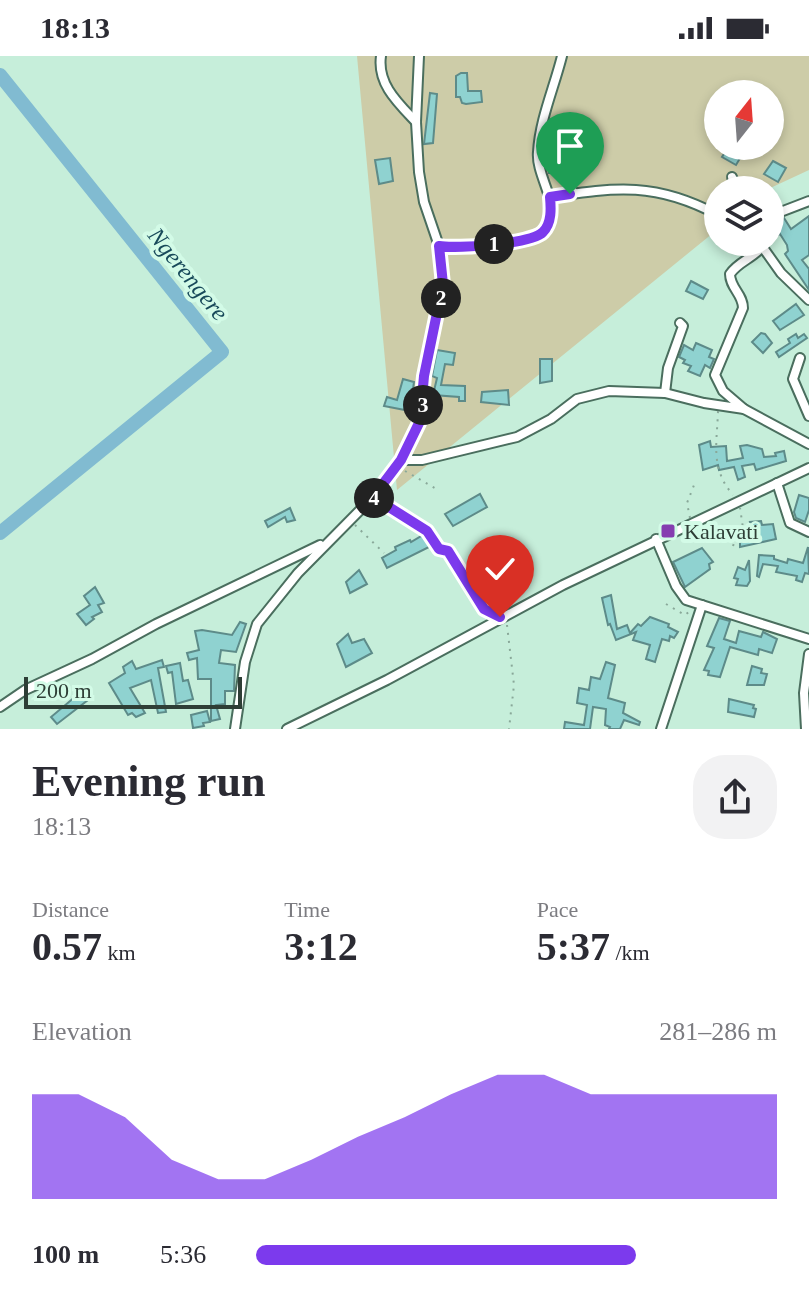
<!DOCTYPE html>
<meta charset="utf-8">
<style>
:root{--surface:#fff;--page:#f2f2f3;--text:#2b2b33;--muted:#7c7c81;--accent:#7c3aed}
body{margin:0;font-family:"Times New Roman",serif;background:var(--page);color:var(--text);height:100vh;display:flex;flex-direction:column;font-size:30px;white-space:nowrap}
*{box-sizing:border-box;margin:0}
p{font-size:26px;color:var(--muted)}
.icon{flex:none;width:44px;height:44px;fill:none;stroke:currentColor;stroke-width:2;stroke-linecap:round;stroke-linejoin:round}
.map{position:relative;height:673px;overflow:hidden}
.panel{display:flex;flex-direction:column;background:var(--surface);flex:1}
.panel>*{flex:none}
.needle{width:52px;rotate:17deg}
.controls{position:absolute;left:704px;top:24px;display:grid;gap:16px}
.controls a{display:grid;place-items:center;width:80px;height:80px;border-radius:50%;background:var(--surface);box-shadow:0 4px 12px #0003;font-size:40px}
.scale{position:absolute;left:24px;bottom:20px;width:218px;box-sizing:border-box;padding-left:8px;border:4px solid #2e3e36;border-top:0;font-size:22px;line-height:28px;white-space:nowrap;color:#2e3e36;-webkit-text-stroke:6px #d3fbe7;paint-order:stroke}
.pin{position:absolute;display:grid;place-items:center;width:68px;height:68px;color:#fff;margin:-82px -34px;border-radius:50% 50% 50% 0;rotate:-45deg;box-shadow:0 0 8px #0007}
.pin .icon{rotate:45deg}
.km{position:absolute;width:40px;height:40px;margin:-20px;border-radius:50%;background:#222;color:#fff;font-size:22px;line-height:40px;text-align:center}
.round{display:grid;place-items:center;flex:none;width:84px;height:84px;border-radius:32px;background:var(--page)}
.headline{display:flex;align-items:center;justify-content:space-between;height:136px;padding:0 32px}
h1{font-size:44px;font-weight:700;line-height:60px}
.stats{display:grid;grid-template-columns:repeat(3,1fr);gap:12px;height:136px;padding:8px 32px}
.stats div{display:grid;align-content:center}
.stats b{font-size:40px;font-weight:700}
.stats small{font-size:22px;font-weight:400}
.stats p{font-size:22px}
.chart{height:224px;padding:16px 32px}
.chart p{display:flex;justify-content:space-between}
.chart svg{width:100%;height:144px;margin-top:8px;fill:var(--accent);opacity:.7}
ul{padding:0 32px;list-style:none;font-size:26px}
li{display:grid;grid-template-columns:128px 96px 1fr;align-items:center;height:60px}
li i{height:20px;border-radius:10px;background:var(--accent)}
.status{display:flex;justify-content:space-between;align-items:center;height:56px;padding:0 40px;background:var(--surface);direction:ltr}
.status svg{height:22px;fill:currentColor}
.map>svg:first-child{display:block}
</style>
<div class="status"><b>18:13</b><svg viewBox="0 0 49 12"><path d="M0 12V9h3v3zM5 12V6h3v6zM10 12V3h3v9zM15 12V0h3v12zM26 1h20v11H26zM47 4h2v5h-2z"/></svg></div>
<div class="map">
<svg width="809" height="673" viewBox="0 0 809 673">
<rect width="100%" height="100%" fill="#c6eeda"/>
<path fill="#cdcca8" fill-rule="evenodd" d="M 357,0 L 809,0 L 809,114 L 766,134 L 718,134 L 718,173 L 397,434 ZM 718,38 L 770,38 L 770,90 L 718,90 Z"/>
<g fill="none" stroke-linecap="round" stroke-linejoin="round">
<path stroke="#81bbd1" stroke-width="14" d="M 0,19 L 222,296 L 0,477"/>
</g>
<g fill="#8fd2d0" stroke="#5d8b89" stroke-width="2">
<path d="M 461,17 L 467,17 L 468,35 L 481,35 L 482,46 L 466,48 L 462,47 L 460,41 L 456,41 L 456,20 Z"/>
<path d="M 430,37 L 437,38 L 433,87 L 424,88 Z"/>
<path d="M 548,77 L 555,78 L 556,82 L 554,97 L 560,97 L 558,117 L 549,117 L 550,106 L 546,105 Z"/>
<path d="M 729,90 L 746,92 L 736,109 L 722,101 Z"/>
<path d="M 390,102 L 393,125 L 379,128 L 375,104 Z"/>
<path d="M 773,105 L 786,112 L 778,126 L 764,118 Z"/>
<path d="M 809,160 L 809,199 L 802,204 L 809,213 L 809,234 L 785,198 L 788,195 L 787,189 L 780,178 L 770,184 L 770,169 L 774,166 L 784,162 L 791,173 Z"/>
<path d="M 691,225 L 708,234 L 703,243 L 686,235 Z"/>
<path d="M 796,248 L 804,259 L 780,274 L 773,265 Z"/>
<path d="M 761,277 L 765,278 L 772,287 L 763,297 L 752,286 Z"/>
<path d="M 796,278 L 798,282 L 804,278 L 807,282 L 779,301 L 776,296 L 790,287 L 788,283 Z"/>
<path d="M 696,287 L 712,294 L 709,301 L 714,303 L 710,312 L 705,309 L 700,320 L 688,315 L 691,310 L 683,307 L 685,304 L 679,301 L 684,289 L 693,294 Z"/>
<path d="M 437,294 L 455,297 L 453,309 L 445,308 L 441,329 L 465,330 L 465,345 L 459,345 L 459,341 L 433,339 L 437,322 L 432,320 Z"/>
<path d="M 540,303 L 552,303 L 552,325 L 540,327 Z"/>
<path d="M 403,323 L 414,326 L 410,355 L 384,350 L 387,341 L 397,344 Z"/>
<path d="M 508,334 L 509,349 L 481,346 L 482,336 Z"/>
<path d="M 710,385 L 711,391 L 726,390 L 727,405 L 743,402 L 740,390 L 747,389 L 762,393 L 764,401 L 776,400 L 775,397 L 784,395 L 786,405 L 756,414 L 754,408 L 742,410 L 745,421 L 738,424 L 734,411 L 719,414 L 718,409 L 703,414 L 699,389 Z"/>
<path d="M 480,438 L 487,451 L 453,470 L 445,458 Z"/>
<path d="M 799,439 L 809,442 L 809,454 L 805,466 L 796,462 L 794,456 Z"/>
<path d="M 290,452 L 295,464 L 287,466 L 285,461 L 268,471 L 265,465 Z"/>
<path d="M 761,465 L 762,469 L 773,468 L 776,483 L 740,491 L 740,479 L 753,475 L 750,466 Z"/>
<path d="M 433,473 L 437,482 L 431,485 L 429,491 L 387,512 L 382,502 L 396,494 L 395,491 L 410,484 L 411,486 Z"/>
<path d="M 808,491 L 809,518 L 805,517 L 802,526 L 796,524 L 797,520 L 776,516 L 778,510 L 763,508 L 759,521 L 757,520 L 759,499 L 774,500 L 774,503 L 787,507 L 788,503 L 803,507 Z"/>
<path d="M 702,492 L 713,506 L 709,508 L 710,513 L 685,531 L 673,506 Z"/>
<path d="M 749,504 L 750,525 L 747,530 L 736,529 L 738,523 L 734,522 L 738,511 L 745,514 Z"/>
<path d="M 359,514 L 367,528 L 350,537 L 346,526 Z"/>
<path d="M 95,531 L 104,547 L 98,549 L 102,556 L 92,561 L 94,563 L 86,569 L 77,558 L 90,549 L 84,540 Z"/>
<path d="M 611,539 L 617,573 L 627,569 L 630,577 L 638,568 L 641,570 L 650,561 L 669,568 L 668,571 L 678,576 L 674,582 L 670,580 L 669,585 L 662,583 L 655,606 L 646,603 L 650,589 L 633,584 L 636,576 L 616,584 L 610,568 L 608,569 L 602,542 Z"/>
<path d="M 719,562 L 730,565 L 724,583 L 736,587 L 739,575 L 761,581 L 763,576 L 777,583 L 772,597 L 759,593 L 758,599 L 730,591 L 720,621 L 708,619 L 709,615 L 704,614 L 714,592 L 707,590 Z"/>
<path d="M 240,566 L 246,568 L 236,596 L 221,594 L 219,607 L 235,609 L 234,635 L 225,635 L 225,648 L 216,649 L 220,663 L 211,665 L 211,623 L 198,623 L 197,602 L 189,604 L 187,597 L 199,594 L 195,575 L 202,574 L 232,579 Z"/>
<path d="M 348,578 L 352,587 L 364,583 L 372,597 L 346,611 L 337,588 Z"/>
<path d="M 162,604 L 164,611 L 158,612 L 166,656 L 158,657 L 151,624 L 130,632 L 145,657 L 136,661 L 132,657 L 128,659 L 109,627 L 125,617 L 123,611 L 132,605 L 136,613 Z"/>
<path d="M 606,606 L 615,609 L 608,642 L 625,647 L 623,657 L 640,666 L 639,669 L 624,664 L 620,673 L 609,673 L 610,671 L 605,669 L 606,653 L 593,651 L 590,673 L 564,673 L 565,666 L 584,669 L 587,649 L 577,647 L 579,632 L 589,634 L 591,621 L 600,623 Z"/>
<path d="M 180,607 L 183,625 L 188,624 L 193,643 L 176,648 L 172,616 L 168,617 L 166,610 Z"/>
<path d="M 752,610 L 762,613 L 761,617 L 767,618 L 764,629 L 747,629 Z"/>
<path d="M 82,635 L 88,644 L 57,668 L 51,661 Z"/>
<path d="M 729,643 L 754,649 L 753,652 L 756,653 L 754,661 L 728,656 Z"/>
<path d="M 207,655 L 210,666 L 203,667 L 204,670 L 193,672 L 191,659 Z"/>
</g>
<g fill="none" stroke-linecap="round" stroke-linejoin="round">
<g stroke="#4a6e5e" stroke-width="12">
<g id="street">
<path d="M 381,0 C 377,28 398,47 416,66"/>
<path d="M 732,121 L 736,134"/>
<path d="M 550,141 C 617,131 656,126 718,159"/>
<path d="M 770,160 L 809,145"/>
<path d="M 759,186 L 781,217 L 809,244"/>
<path d="M 439,190 C 455,193 530,188 542,178 C 547,173 550,162 551,155 C 553,140 536,115 538,96 C 540,63 554,32 562,0"/>
<path d="M 800,302 L 793,323 L 809,360"/>
<path d="M 665,337 L 668,312 L 683,270 L 680,267"/>
<path d="M 744,353 L 723,335 L 715,319 L 743,252 C 743,238 730,232 730,218 C 738,206 753,202 762,191"/>
<path d="M 401,404 L 422,404 L 517,381 L 551,363 L 577,343 L 609,335 L 665,337 L 704,347 L 744,353 L 809,388"/>
<path d="M 777,427 L 790,467 L 809,476"/>
<path d="M 656,483 L 676,530 L 686,544 L 809,583"/>
<path d="M 0,651 L 25,634 L 92,603 L 156,568 L 320,489"/>
<path d="M 235,673 L 245,606 L 257,568 L 298,517 L 373,441 L 401,404 L 420,365 L 424,320 L 443,228 L 439,190 L 424,146 L 419,116 L 416,66 L 419,0"/>
<path d="M 287,673 L 387,624 L 563,529 L 809,412"/>
<path d="M 661,673 L 702,549"/>
<path d="M 806,673 L 804,637 L 809,598"/>
</g>
</g>
<g stroke="#89a899" stroke-width="2" stroke-dasharray="2 6" stroke-linecap="butt">
<path d="M 718,355 C 717,388 710,412 733,439"/>
<path d="M 405,415 L 438,434"/>
<path d="M 380,445 L 427,475 L 439,493 L 448,495 L 484,553 L 493,559"/>
<path d="M 690,462 L 687,447 L 696,424"/>
<path d="M 355,469 L 384,497"/>
<path d="M 733,490 L 738,476 L 743,472 L 740,452"/>
<path d="M 666,548 L 685,559 L 691,554"/>
<path d="M 507,569 L 514,629 L 509,673"/>
</g>
<use href="#street" stroke="#fff" stroke-width="8"/>
</g>
<g fill="none" stroke-linecap="round" stroke-linejoin="round">
<g stroke="#fff" stroke-width="16">
<path id="route" d="M 500,561 L 484,553 L 448,495 L 439,493 L 427,475 L 373,441 L 401,404 L 420,365 L 424,320 L 443,228 L 439,190 C 455,193 532,188 543,176 C 552,167 551,152 550,141 L 570,138"/>
</g>
<use href="#route" stroke="#7c3aed" stroke-width="10"/>
</g>
<rect fill="#853db0" stroke="#d3fbe7" stroke-width="3" x="660" y="467" width="16" height="16" rx="4"/>
<g text-anchor="middle" stroke-width="8" stroke-linejoin="round" paint-order="stroke">
<g font-size="22" fill="#2e3e36" stroke="#d3fbe7" text-anchor="start">
<text x="684" y="483">Kalavati</text>
</g>
<g font-size="24" font-style="italic" fill="#184a5a" stroke="#d3fbe7">
<text transform="translate(188 218) rotate(51)" y="8">Ngerengere</text>
</g>
</g>
</svg>
<div class="controls">
<a><svg class="needle" viewBox="-14 -14 28 28"><path d="M0-13l5 13h-10z" fill="#e53935"/><path d="M0 13l5-13h-10z" fill="#7c7c81"/></svg></a>
<a><svg class="icon" aria-label="layers" viewBox="0 0 24 24"><path d="M12 4l9 5-9 5-9-5zM3 14l9 5 9-5"/></svg></a>
</div>
<div class="scale">200 m</div>
<div class="pin" style="left:570px;top:138px;background:#1e9e55"><svg class="icon" aria-label="arrive" viewBox="0 0 24 24"><path d="M6 21V4h12l-3 4 3 4H6"/></svg></div>
<div class="pin" style="left:500px;top:561px;background:#d93025"><svg class="icon" aria-label="check" viewBox="0 0 24 24"><path d="M5 12l5 5 9-10"/></svg></div>
<b class="km" style="left:494px;top:188px">1</b>
<b class="km" style="left:441px;top:242px">2</b>
<b class="km" style="left:423px;top:349px">3</b>
<b class="km" style="left:374px;top:442px">4</b>
</div>
<section class="panel">
<div class="headline"><div><h1>Evening run</h1><p>18:13</p></div><a class="round"><svg class="icon" aria-label="share" viewBox="0 0 24 24"><path d="M12 15V3M7 8l5-5 5 5M5 13v7h14v-7"/></svg></a></div>
<div class="stats">
<div><p>Distance</p><b>0.57<small> km</small></b></div>
<div><p>Time</p><b>3:12</b></div>
<div><p>Pace</p><b>5:37<small> /km</small></b></div>
</div>
<div class="chart"><p><span>Elevation</span>281–286 m</p>
<svg viewBox="0 0 160 44" preserveAspectRatio="none"><path d="M0 44V12L10 12L20 19L30 32L40 38L50 38L60 32L70 25L80 19L90 12L100 6L110 6L120 12L130 12L140 12L150 12L160 12V44z"/></svg>
</div>
<ul>
<li><b>100 m</b>5:36<i style="width:73%"></i></li>
</ul>
</section>
